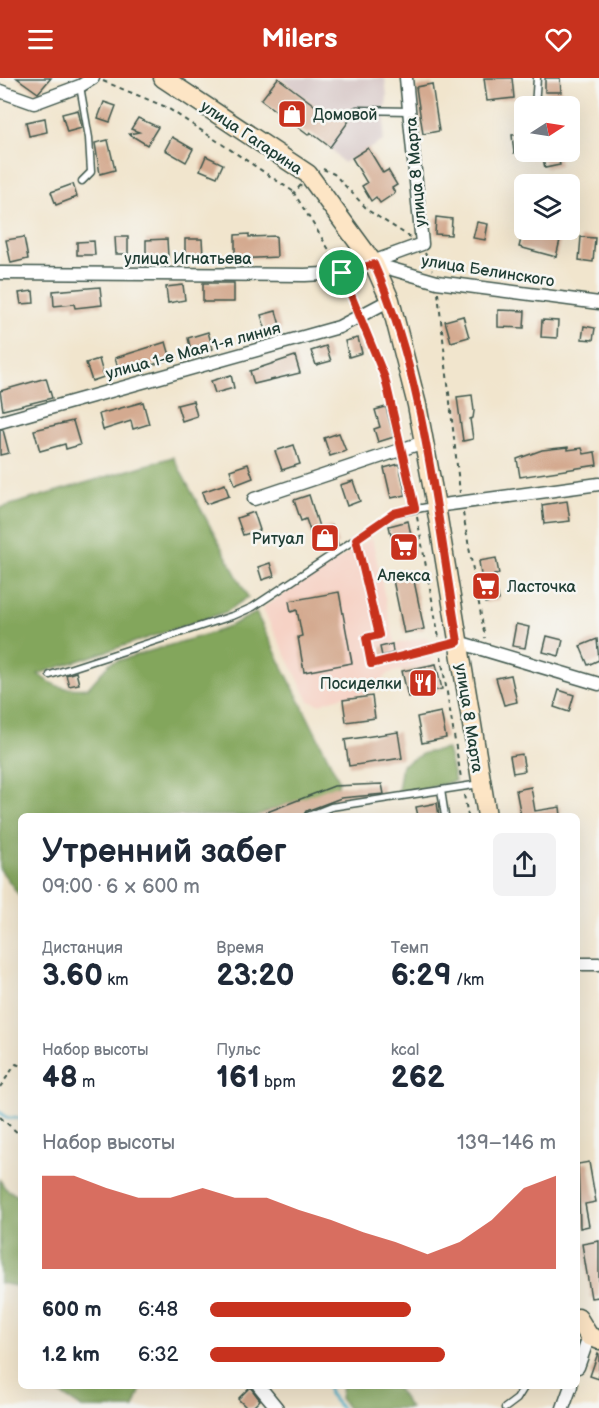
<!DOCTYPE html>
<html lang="ru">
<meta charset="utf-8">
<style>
:root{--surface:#fff;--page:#f2f2f3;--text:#1f2937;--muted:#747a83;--accent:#c8321e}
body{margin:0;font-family:"Balsamiq Sans",sans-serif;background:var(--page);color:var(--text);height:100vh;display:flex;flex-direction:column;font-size:22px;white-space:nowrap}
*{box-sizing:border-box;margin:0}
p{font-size:20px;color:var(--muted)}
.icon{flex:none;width:33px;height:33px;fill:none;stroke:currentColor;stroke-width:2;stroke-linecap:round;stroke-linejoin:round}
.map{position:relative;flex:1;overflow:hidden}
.details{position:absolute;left:18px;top:735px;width:562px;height:576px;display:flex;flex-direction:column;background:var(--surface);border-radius:9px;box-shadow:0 6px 24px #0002}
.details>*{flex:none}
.needle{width:39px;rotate:78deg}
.tools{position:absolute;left:514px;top:18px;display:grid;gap:12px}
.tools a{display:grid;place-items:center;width:66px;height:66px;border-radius:9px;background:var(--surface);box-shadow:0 6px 24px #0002;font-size:30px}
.pin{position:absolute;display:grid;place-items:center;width:51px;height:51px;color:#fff;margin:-26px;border:3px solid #fff;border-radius:50%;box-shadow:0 2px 6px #0007}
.round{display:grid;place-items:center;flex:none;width:63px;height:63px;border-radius:9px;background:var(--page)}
.overview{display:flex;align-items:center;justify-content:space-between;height:102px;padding:0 24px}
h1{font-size:33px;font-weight:600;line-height:45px}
.stats{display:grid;grid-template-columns:repeat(3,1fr);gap:9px;height:102px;padding:6px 24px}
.stats div{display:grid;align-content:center}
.stats b{font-size:30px;font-weight:600}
.stats small{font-size:16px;font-weight:400}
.stats p{font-size:16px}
.chart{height:168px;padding:12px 24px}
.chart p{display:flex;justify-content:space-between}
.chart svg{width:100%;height:108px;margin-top:6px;fill:var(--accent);opacity:.7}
ul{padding:0 24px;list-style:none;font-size:20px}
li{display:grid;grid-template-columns:96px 72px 1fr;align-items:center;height:45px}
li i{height:15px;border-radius:8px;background:var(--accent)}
header{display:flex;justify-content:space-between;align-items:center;height:78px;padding:0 24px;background:var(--accent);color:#fff;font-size:27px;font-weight:600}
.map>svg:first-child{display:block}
</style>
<header><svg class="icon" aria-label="menu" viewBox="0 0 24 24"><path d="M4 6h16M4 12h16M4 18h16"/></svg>Milers<svg class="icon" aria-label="heart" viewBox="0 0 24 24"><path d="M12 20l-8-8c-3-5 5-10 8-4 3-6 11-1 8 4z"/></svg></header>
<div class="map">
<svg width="599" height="1330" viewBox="0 0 599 1330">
<rect width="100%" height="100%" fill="#f6f6f2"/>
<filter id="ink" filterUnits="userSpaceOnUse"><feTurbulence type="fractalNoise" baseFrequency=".0167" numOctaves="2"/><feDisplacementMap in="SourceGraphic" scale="12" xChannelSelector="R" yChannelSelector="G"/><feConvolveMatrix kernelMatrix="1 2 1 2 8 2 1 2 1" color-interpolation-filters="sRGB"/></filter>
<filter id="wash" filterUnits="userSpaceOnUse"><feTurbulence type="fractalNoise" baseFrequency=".008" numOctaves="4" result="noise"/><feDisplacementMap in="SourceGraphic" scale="24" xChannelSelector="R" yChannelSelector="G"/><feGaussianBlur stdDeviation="1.35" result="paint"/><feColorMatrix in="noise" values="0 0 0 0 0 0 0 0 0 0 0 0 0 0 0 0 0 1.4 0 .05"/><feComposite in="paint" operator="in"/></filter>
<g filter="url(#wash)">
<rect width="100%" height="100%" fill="#f1e5cd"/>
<path fill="#f6d2c5" d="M 372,460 L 395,566 L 427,559 L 433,585 L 389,595 L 368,616 L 341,619 L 319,626 L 309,623 L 262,530 Z"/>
<path fill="#d1bfbf" d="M 281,0 L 385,0 L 387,18 L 383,63 L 343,85 L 330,69 L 348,43 L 338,35 L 333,41 Z"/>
<g fill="#83a65b" stroke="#517248" stroke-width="1.5">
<path d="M 173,379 L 248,519 L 226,534 L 38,596 C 55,610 66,612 88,610 L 110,585 L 221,552 L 256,535 L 339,702 L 338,708 L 255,738 L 21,738 L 21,820 L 0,791 L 0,430 Z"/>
<path d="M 447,671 L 455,703 L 421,712 L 398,713 L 402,687 L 424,675 Z"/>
<path d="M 0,1102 L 5,1110 L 21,1120 L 21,1209 L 0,1205 Z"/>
<path d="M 48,1308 L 142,1308 L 134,1330 L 82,1330 Z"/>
<path d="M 342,1308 L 395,1308 L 410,1330 L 347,1330 L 340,1320 Z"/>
</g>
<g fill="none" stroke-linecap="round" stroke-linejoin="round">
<g stroke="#49afc8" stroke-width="3">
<path d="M 0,1034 L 7,1040 L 21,1040"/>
<path d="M 328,1308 L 329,1316 L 341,1330"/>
</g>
</g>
<g id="blocks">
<g fill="#d4aa90">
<path d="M 17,0 L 51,0 L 38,15 Z"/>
<path d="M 278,0 L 333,41 L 338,35 L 349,43 L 330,69 L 310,54 L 308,57 L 261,22 Z"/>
<path d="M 484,0 L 512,0 L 514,20 L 487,23 Z"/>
<path d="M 545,0 L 560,0 L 561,14 L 545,14 Z"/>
<path d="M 432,6 L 439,53 L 423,56 L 416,9 Z"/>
<path d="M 104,24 L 116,28 L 110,44 L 98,40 Z"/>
<path d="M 78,32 L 82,50 L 67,54 L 62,36 Z"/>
<path d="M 45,40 L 47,54 L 29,58 L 26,44 Z"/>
<path d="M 138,40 L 158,49 L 147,67 L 129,56 L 139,54 L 131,51 Z"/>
<path d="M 525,56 L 525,74 L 514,75 L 512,57 Z"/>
<path d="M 172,59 L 193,71 L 186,84 L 165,72 Z"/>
<path d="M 108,62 L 115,92 L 100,96 L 95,65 Z"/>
<path d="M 368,70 L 383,95 L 388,92 L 397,107 L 392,110 L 395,115 L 380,125 L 376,119 L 371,123 L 362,108 L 367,105 L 352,80 Z"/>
<path d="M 557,74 L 560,87 L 545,90 L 542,76 Z"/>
<path d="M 206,78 L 223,86 L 217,99 L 200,92 Z"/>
<path d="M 73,106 L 77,119 L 56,127 L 51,114 Z"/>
<path d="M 436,139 L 452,141 L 451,157 L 435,156 Z"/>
<path d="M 477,144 L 488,146 L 485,162 L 473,160 Z"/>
<path d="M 523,153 L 560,162 L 556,179 L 519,169 Z"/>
<path d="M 249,156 L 249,159 L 276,158 L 277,179 L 235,181 L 235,157 Z"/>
<path d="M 24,159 L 28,181 L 11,185 L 6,162 Z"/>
<path d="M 115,159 L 128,159 L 128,176 L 116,176 Z"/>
<path d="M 581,159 L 595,160 L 593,184 L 579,182 Z"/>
<path d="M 167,161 L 168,179 L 146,180 L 146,162 Z"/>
<path d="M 185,161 L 202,161 L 203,178 L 185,179 Z"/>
<path d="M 94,163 L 95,177 L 77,177 L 77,164 Z"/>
<rect x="203" y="205" width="31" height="19"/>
<path d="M 183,207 L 185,222 L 168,225 L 166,209 Z"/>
<path d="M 100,209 L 102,227 L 75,230 L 74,226 L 54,228 L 53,213 Z"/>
<path d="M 33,213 L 34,225 L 21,226 L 19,215 Z"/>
<path d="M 498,232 L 525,233 L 524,250 L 498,249 Z"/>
<path d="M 276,233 L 281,251 L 267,256 L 261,237 Z"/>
<path d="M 463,238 L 469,259 L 451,264 L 445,243 Z"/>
<path d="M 542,242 L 558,243 L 557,260 L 541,259 Z"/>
<path d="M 584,248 L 595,250 L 593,262 L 582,261 Z"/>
<path d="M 208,254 L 213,271 L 192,277 L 188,260 Z"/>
<path d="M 358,260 L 362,275 L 349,279 L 345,263 Z"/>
<path d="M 166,264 L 171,281 L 120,297 L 115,280 Z"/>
<path d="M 326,268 L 331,283 L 316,287 L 311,273 Z"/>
<path d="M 295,278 L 300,295 L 254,306 L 250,293 Z"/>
<path d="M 99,281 L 104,299 L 92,303 L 86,285 Z"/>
<path d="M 231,297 L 234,310 L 215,315 L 211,303 Z"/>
<path d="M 46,300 L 52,320 L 3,332 L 0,313 Z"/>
<path d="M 472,317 L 474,333 L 473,340 L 470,341 L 473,361 L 463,363 L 457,319 Z"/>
<path d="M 193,323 L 197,338 L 182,343 L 177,327 Z"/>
<path d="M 143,324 L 149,346 L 133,351 L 131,343 L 103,352 L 99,336 Z"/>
<path d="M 386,329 L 394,359 L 378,364 L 374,351 L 380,349 L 375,332 Z"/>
<path d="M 73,343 L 80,367 L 66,371 L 65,366 L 40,373 L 34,352 Z"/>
<path d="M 0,352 L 3,352 L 9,375 L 0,377 Z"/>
<path d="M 339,355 L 346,373 L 330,378 L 324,360 Z"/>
<path d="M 294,367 L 300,386 L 282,392 L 275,373 Z"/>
<path d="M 568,369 L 568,372 L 582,370 L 584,376 L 595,374 L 597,387 L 520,399 L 517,381 L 542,372 Z"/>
<path d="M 248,386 L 253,400 L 235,407 L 230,392 Z"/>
<path d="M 399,386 L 406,417 L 391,420 L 384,390 Z"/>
<path d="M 353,403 L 360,423 L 347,428 L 340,407 Z"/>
<path d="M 225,406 L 229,418 L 206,426 L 202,414 Z"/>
<path d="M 309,417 L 320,452 L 332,448 L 338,466 L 317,473 L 306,441 L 301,443 L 294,422 Z"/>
<path d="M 567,423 L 570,443 L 544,446 L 542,427 Z"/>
<path d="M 254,434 L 260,452 L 243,457 L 237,440 Z"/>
<path d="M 408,443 L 415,475 L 396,479 L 389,448 Z"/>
<path d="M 496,480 L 499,496 L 494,497 L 499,522 L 485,525 L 479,483 Z"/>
<path d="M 270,485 L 274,498 L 262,502 L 258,489 Z"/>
<path d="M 413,498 L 424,551 L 404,555 L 393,502 Z"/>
<path d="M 339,514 L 352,585 L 304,594 L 298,559 L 302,558 L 297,532 L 291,534 L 289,523 Z"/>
<path d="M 516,546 L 529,549 L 525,570 L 512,568 Z"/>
<path d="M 547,558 L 563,562 L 559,578 L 543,574 Z"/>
<path d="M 597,561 L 599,582 L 588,587 L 580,568 Z"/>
<path d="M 392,566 L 393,575 L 382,578 L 380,569 Z"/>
<path d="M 436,586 L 442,611 L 408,619 L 402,593 Z"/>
<path d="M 76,594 L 79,606 L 69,608 L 66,597 Z"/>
<path d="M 511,597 L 517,624 L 504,627 L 496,600 Z"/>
<path d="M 559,612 L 574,617 L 569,634 L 554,629 Z"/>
<path d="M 372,618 L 375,640 L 346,644 L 343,622 Z"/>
<path d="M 441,634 L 446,660 L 422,665 L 417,639 Z"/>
<path d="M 398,654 L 402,680 L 349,688 L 345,662 Z"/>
<path d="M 522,676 L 525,693 L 513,695 L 510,678 Z"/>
<path d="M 382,706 L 384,716 L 341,720 L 306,733 L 303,738 L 257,738 L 334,708 Z"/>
<path d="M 531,709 L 535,733 L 560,729 L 561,738 L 521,738 L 516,712 Z"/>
<path d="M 437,725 L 439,738 L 418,738 L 416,729 Z"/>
<path d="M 589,1084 L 596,1124 L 585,1126 L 589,1148 L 580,1150 L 578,1086 Z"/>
<path d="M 599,1163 L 599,1219 L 591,1220 L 582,1166 Z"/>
<path d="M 598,1275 L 599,1276 L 599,1301 L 590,1298 Z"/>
<path d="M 250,1309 L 260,1322 L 252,1330 L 247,1330 L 238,1321 Z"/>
</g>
</g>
</g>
<g filter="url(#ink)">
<use href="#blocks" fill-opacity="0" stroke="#3e564b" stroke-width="1.5"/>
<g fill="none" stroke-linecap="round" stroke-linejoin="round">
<g stroke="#3e564b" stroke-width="9">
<g id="lane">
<path d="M 80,8 L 89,60 L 91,94 L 82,103"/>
<path d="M 535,28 L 537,0"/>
<path d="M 357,32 L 409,33"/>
<path d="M 533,76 L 533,74"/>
<path d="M 356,461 L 379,557 L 366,560 L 371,586 L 455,565"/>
<path d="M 50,597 L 235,537 L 253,529 L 395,435 L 433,428"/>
<path d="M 441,712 L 445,738"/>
<path d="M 308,738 L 331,729 L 480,706"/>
<path d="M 505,1330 L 517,1321 L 525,1308"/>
</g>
</g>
<g stroke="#3e564b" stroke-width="15">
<g id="street">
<path d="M 0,13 L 34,25 L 80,8 L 93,0"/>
<path d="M 374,186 L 437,204 L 599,225"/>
<path d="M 0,195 L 305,197 L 342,195 L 422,166 L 406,0"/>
<path d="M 0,344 L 339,249 L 390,222"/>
<path d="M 254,421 L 424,364"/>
<path d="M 436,428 L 599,406"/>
<path d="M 458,564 L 599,606"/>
<path d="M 578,886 L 599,886"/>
<path d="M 578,1289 L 589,1258"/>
<path d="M 259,1308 L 277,1330"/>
<path d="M 563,1330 L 571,1308"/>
</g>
</g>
<g stroke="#3e564b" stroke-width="21">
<g id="secondary">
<path d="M 163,0 L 308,96 L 374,186 L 390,222 L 417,327 L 436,428 L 487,738"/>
<path d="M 578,1240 L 589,1258 L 599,1262"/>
</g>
</g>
<g stroke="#3e564b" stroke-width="2" stroke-dasharray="4.5 4.5" stroke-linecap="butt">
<path d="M 103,3 L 166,29 L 294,114"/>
<path d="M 323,91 L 334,96 L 369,133 L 410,159"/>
<path d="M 301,107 L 294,115 L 336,183"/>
<path d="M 425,175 L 432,192"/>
<path d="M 346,204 L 356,227"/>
<path d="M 438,215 L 460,415"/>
<path d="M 365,249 L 385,300 L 401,360"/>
<path d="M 405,380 L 414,425"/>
<path d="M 463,435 L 485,560"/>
<path d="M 417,439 L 439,560"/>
<path d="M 441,578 L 461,700"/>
<path d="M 464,717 L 468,738"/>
<path d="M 0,1009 L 16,986 L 21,988"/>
<path d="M 0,1039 L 21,1058"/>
</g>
<use href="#lane" stroke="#fff" stroke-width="6"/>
<use href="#street" stroke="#fff" stroke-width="12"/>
<use href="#secondary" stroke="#fde5c5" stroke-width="18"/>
</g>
</g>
<g fill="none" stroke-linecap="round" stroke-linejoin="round" filter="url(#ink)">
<g stroke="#fff" stroke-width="12">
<path id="route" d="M 374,186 C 425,301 437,440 458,564 L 371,586 L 366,560 L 379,557 L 356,461 L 394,435 L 415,430 L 385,300 L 342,195 Z"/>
</g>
<use href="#route" stroke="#c8321e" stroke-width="8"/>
</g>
<defs>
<g id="shop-square" transform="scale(1.5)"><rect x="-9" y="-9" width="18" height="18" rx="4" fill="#c8321e" stroke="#f6f6f2"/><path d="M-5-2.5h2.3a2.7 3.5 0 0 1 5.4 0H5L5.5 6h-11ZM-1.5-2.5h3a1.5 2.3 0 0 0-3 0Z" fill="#fff"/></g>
<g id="supermarket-square" transform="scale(1.5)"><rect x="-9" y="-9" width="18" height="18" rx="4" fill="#c8321e" stroke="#f6f6f2"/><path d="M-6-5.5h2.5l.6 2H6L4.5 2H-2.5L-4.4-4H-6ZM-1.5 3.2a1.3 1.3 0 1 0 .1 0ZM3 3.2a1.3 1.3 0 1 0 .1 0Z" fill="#fff"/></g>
<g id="restaurant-square" transform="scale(1.5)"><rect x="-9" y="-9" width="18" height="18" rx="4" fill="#c8321e" stroke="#f6f6f2"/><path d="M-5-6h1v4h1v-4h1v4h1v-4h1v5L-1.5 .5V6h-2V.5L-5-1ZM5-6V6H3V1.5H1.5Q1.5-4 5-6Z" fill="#fff"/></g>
</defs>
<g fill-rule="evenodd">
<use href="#shop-square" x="292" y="36"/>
<use href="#shop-square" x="325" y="460"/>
<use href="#supermarket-square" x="404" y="469"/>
<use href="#supermarket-square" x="486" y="508"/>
<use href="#restaurant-square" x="423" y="605"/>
</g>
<g text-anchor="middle" stroke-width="5" stroke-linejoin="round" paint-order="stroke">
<g font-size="16" fill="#1f3d34" stroke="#f6f6f2" text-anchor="start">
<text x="313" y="42">Домовой</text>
<text x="304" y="466" text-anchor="end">Ритуал</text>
<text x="404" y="503" text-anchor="middle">Алекса</text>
<text x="507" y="514">Ласточка</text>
<text x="402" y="611" text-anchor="end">Посиделки</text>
</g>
<g font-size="16" fill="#1f3d34" stroke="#f6f6f2">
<text transform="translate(252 59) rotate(34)" y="6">улица Гагарина</text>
<text transform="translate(415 94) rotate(-95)" y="6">улица 8 Марта</text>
<text x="188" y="186">улица Игнатьева</text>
<text transform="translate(488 192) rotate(9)" y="6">улица Белинского</text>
<text transform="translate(193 272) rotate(-15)" y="6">улица 1-е Мая 1-я линия</text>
<text transform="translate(470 640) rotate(81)" y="6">улица 8 Марта</text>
</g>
</g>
</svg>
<div class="tools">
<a><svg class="needle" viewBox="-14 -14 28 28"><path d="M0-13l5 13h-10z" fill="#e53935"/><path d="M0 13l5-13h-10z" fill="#747a83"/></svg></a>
<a><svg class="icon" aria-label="layers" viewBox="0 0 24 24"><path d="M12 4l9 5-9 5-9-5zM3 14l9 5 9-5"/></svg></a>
</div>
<div class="pin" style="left:342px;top:195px;background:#1e9e55"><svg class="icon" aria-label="arrive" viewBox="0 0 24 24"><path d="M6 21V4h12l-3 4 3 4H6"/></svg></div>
<section class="details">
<div class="overview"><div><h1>Утренний забег</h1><p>09:00 · 6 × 600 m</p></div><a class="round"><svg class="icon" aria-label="share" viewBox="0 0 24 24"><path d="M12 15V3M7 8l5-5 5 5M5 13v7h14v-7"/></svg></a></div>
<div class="stats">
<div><p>Дистанция</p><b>3.60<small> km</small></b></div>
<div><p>Время</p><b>23:20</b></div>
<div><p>Темп</p><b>6:29<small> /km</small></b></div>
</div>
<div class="stats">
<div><p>Набор высоты</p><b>48<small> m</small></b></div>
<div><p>Пульс</p><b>161<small> bpm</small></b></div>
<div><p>kcal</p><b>262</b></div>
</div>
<div class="chart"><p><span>Набор высоты</span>139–146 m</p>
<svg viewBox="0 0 160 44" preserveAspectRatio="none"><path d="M0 44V6L10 6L20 11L30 15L40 15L50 11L60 15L70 15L80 20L90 24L100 29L110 33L120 38L130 33L140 24L150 11L160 6V44z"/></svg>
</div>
<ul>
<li><b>600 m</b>6:48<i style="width:58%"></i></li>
<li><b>1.2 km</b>6:32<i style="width:68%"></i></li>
</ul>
</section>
</div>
